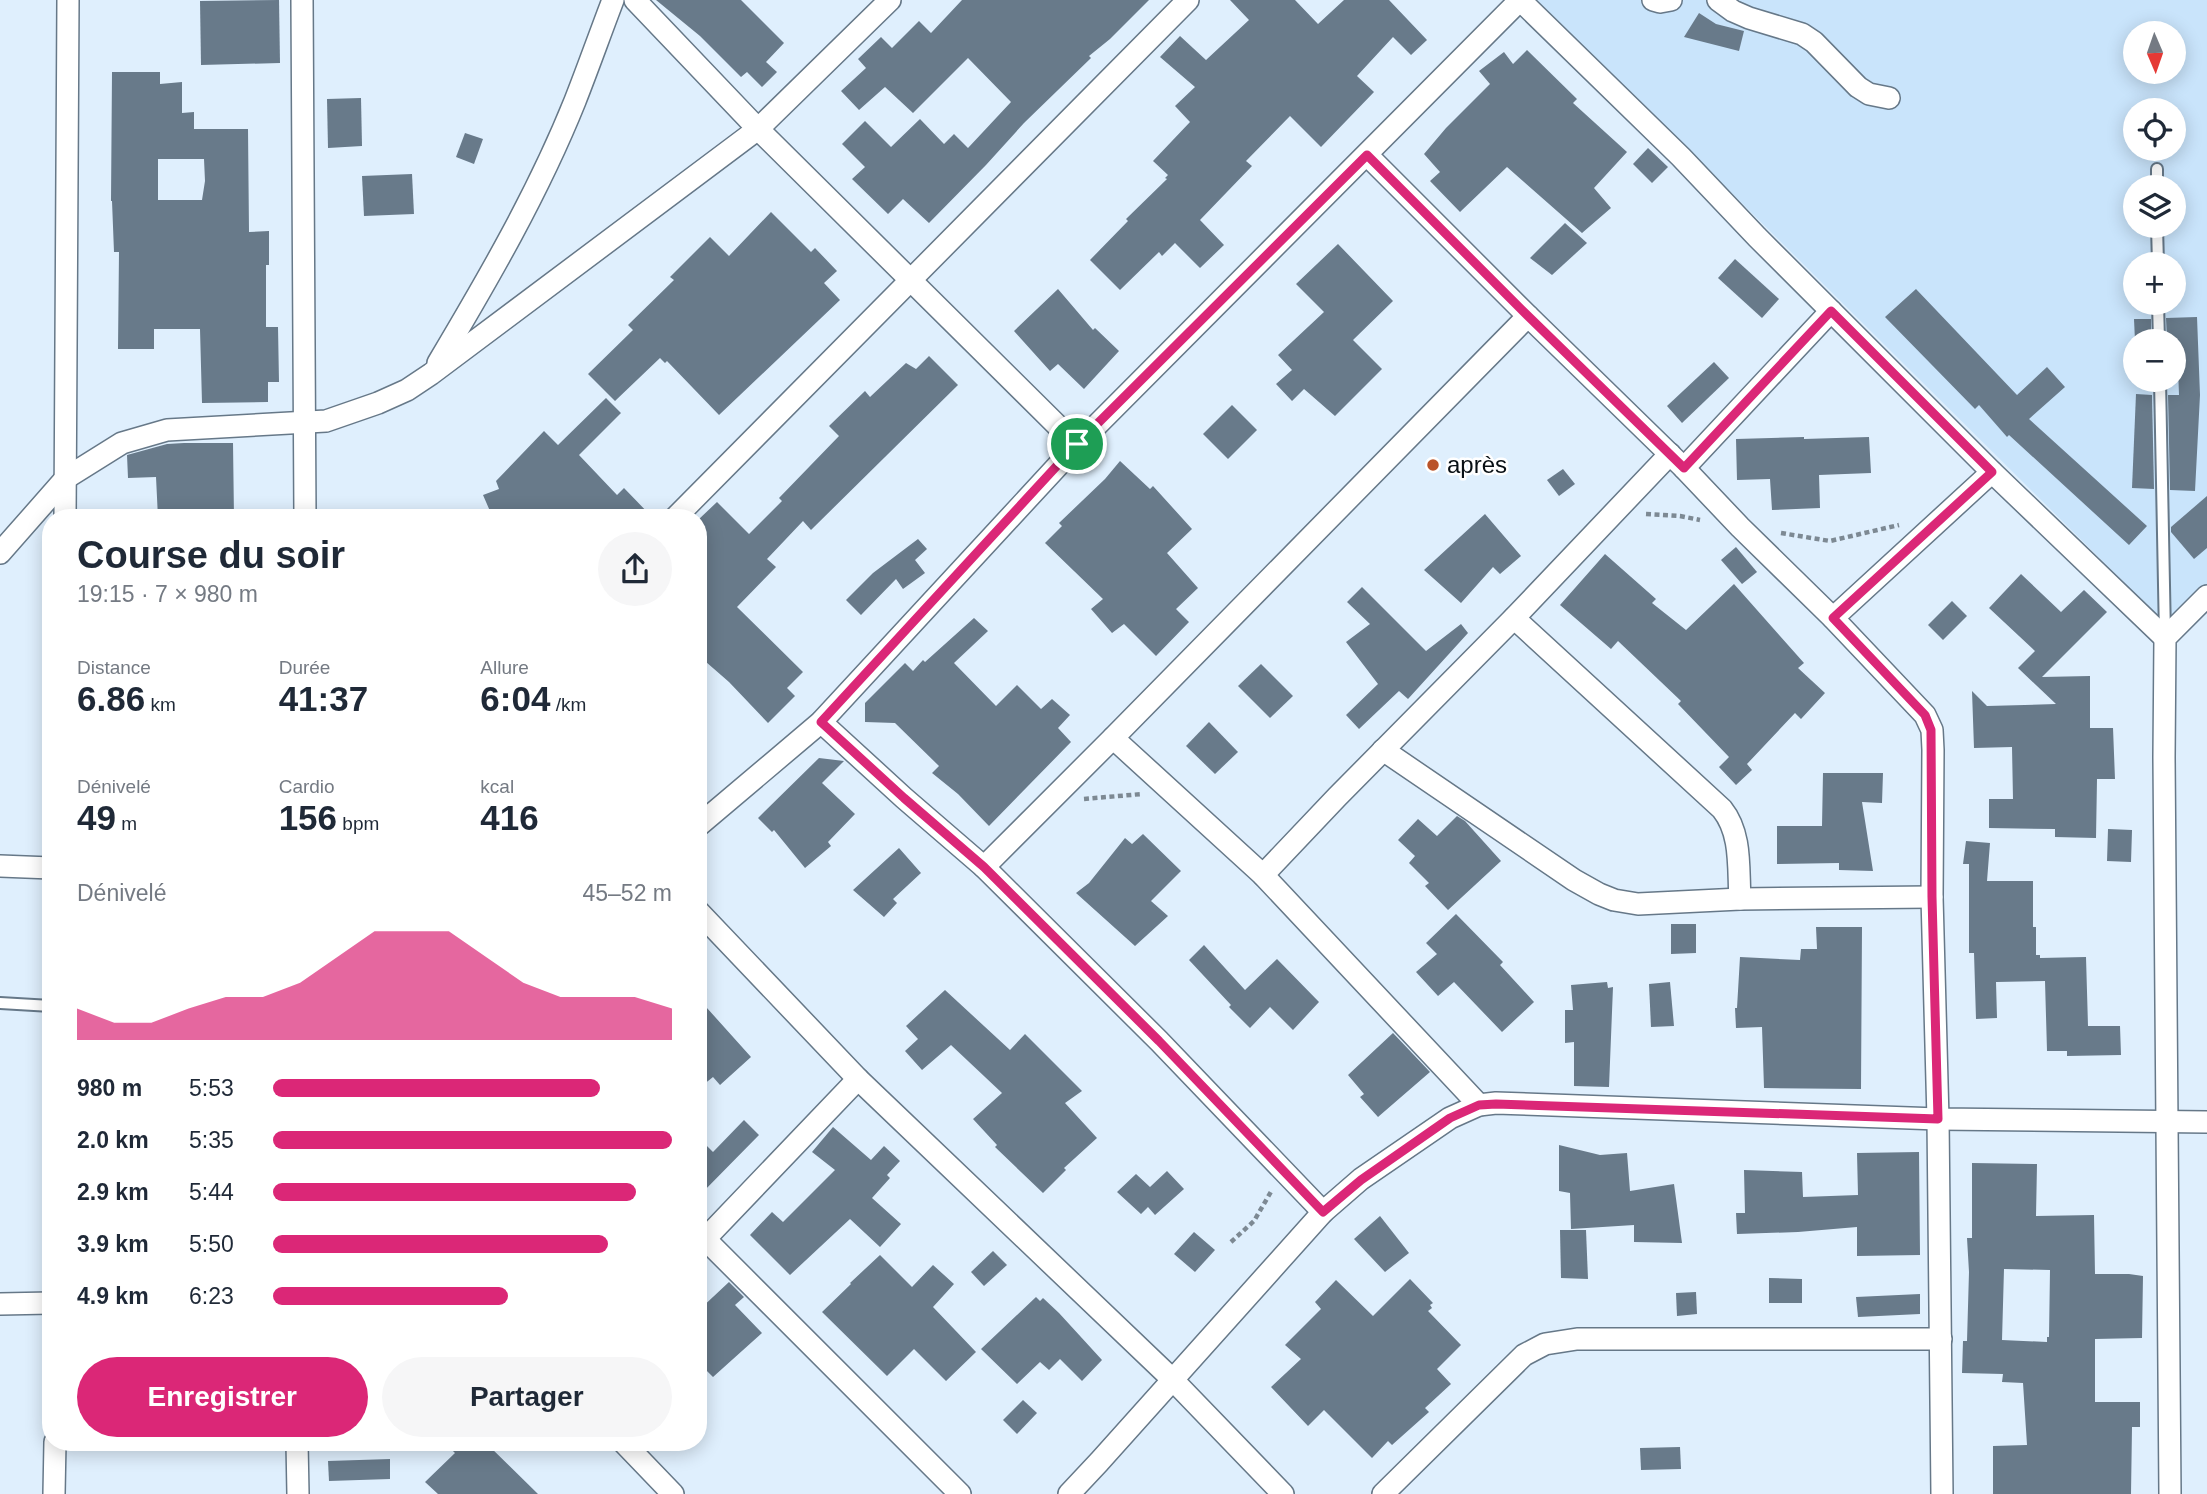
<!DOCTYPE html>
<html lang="fr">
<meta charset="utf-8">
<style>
:root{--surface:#fff;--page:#f6f6f7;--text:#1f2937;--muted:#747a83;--accent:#db2777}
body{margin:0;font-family:Helvetica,sans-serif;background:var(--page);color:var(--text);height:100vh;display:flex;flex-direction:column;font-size:26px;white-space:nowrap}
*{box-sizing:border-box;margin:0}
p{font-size:23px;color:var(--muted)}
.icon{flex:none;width:38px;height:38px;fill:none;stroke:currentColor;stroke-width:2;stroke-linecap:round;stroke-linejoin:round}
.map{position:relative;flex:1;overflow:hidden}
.drawer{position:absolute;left:42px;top:509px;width:665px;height:942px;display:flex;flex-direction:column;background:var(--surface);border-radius:28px;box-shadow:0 4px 18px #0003}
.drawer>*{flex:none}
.needle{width:46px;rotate:178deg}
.controls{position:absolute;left:2123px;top:21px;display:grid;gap:14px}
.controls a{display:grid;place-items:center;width:63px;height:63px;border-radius:50%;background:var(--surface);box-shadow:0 4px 18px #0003;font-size:35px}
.pin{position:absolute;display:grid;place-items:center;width:60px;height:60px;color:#fff;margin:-30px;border:4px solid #fff;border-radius:50%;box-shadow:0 2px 7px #0007}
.round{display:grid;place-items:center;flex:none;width:74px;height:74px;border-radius:37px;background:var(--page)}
.summary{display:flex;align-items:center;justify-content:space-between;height:119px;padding:0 35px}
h1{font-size:38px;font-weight:800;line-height:52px}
.figures{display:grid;grid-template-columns:repeat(3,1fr);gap:10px;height:119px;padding:7px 35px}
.figures div{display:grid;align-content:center}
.figures b{font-size:35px;font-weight:800}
.figures small{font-size:19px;font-weight:400}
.figures p{font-size:19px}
.chart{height:196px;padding:14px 35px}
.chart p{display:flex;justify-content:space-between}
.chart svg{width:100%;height:126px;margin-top:7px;fill:var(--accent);opacity:.7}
.cta{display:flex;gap:14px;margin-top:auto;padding:14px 35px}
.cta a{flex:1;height:80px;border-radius:42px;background:var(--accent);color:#fff;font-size:28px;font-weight:800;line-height:80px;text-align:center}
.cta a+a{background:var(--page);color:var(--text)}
ul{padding:0 35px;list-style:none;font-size:23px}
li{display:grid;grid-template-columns:112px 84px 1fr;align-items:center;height:52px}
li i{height:18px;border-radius:9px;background:var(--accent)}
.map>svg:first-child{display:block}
</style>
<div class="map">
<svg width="2207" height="1494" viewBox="0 0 2207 1494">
<rect width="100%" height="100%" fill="#dfeffd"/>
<path fill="#c9e4fb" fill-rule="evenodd" d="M 1537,0 L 2207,0 L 2207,584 L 2166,624 ZM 2135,33 L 2174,33 L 2174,72 L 2135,72 ZM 2135,110 L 2174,110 L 2174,149 L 2135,149 ZM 2135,187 L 2174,187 L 2174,226 L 2135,226 ZM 2135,264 L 2174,264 L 2174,303 L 2135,303 ZM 2135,341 L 2174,341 L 2174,380 L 2135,380 Z"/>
<g fill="#687a8a" fill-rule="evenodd">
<path d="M 279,0 L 280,63 L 201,65 L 200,1 Z"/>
<path d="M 656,0 L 741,0 L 784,43 L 766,62 L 777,72 L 762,87 L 747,72 L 741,77 L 700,36 Z"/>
<path d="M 962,0 L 1149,0 L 1110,39 L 1089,56 L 1091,58 L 1024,123 L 986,165 L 929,223 L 903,199 L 888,214 L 852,179 L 865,167 L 842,144 L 865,121 L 891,147 L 920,119 L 944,144 L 954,134 L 968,148 L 1011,102 L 968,58 L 913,113 L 885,87 L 859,110 L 841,91 L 866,68 L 858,59 L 881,37 L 892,48 L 919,21 L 931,33 Z"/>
<path d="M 1230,0 L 1295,0 L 1318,24 L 1344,0 L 1389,0 L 1427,40 L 1411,55 L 1393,37 L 1357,76 L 1374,92 L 1321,147 L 1290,116 L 1246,161 L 1252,166 L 1200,220 L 1224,245 L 1200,268 L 1175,243 L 1162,256 L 1159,252 L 1120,290 L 1090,260 L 1128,221 L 1126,219 L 1167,179 L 1165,178 L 1168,175 L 1153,161 L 1190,122 L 1175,106 L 1195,87 L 1160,57 L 1180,36 L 1206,60 L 1249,20 Z"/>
<path d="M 1699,13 L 1716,24 L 1744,31 L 1739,51 L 1684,37 Z"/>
<path d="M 1527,50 L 1577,99 L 1573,103 L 1627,152 L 1594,188 L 1611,208 L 1582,233 L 1507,167 L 1460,212 L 1430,181 L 1440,172 L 1424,154 L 1446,128 L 1490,84 L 1479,71 L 1504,52 L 1513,64 Z"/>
<path d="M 112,72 L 160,72 L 160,84 L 182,82 L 182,113 L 194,112 L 194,129 L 248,129 L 249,232 L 269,231 L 269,265 L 266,265 L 266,327 L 278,327 L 279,382 L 268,382 L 268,402 L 202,403 L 200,329 L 154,329 L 154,349 L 118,349 L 119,252 L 114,252 L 112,201 L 111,201 ZM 158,159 L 204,159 L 205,181 L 202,200 L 158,200 Z"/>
<path d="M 361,98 L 362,146 L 328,148 L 327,99 Z"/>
<path d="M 465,133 L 483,139 L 474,164 L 456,157 Z"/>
<path d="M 1648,148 L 1668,167 L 1652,183 L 1633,164 Z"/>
<path d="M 412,174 L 414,214 L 364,216 L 362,176 Z"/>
<path d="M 771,212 L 811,252 L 815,248 L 837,271 L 824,283 L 840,300 L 719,415 L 667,361 L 665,363 L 660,358 L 615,401 L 588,374 L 633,330 L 628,325 L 674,280 L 670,277 L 710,237 L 729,256 Z"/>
<path d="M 1565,223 L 1587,243 L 1552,275 L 1530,258 Z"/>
<path d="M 1338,244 L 1393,301 L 1353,340 L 1382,369 L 1335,416 L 1304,389 L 1292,401 L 1276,384 L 1292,370 L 1278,355 L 1324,312 L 1296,284 Z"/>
<path d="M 1735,259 L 1779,299 L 1762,318 L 1718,278 Z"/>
<path d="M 1058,289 L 1093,330 L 1095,328 L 1119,351 L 1084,389 L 1058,364 L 1050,371 L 1014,331 Z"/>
<path d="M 1916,289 L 2017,395 L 2047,367 L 2065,387 L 2029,419 L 2147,526 L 2129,545 L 2009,435 L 2007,437 L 1979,405 L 1975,409 L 1885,317 Z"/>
<path d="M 2197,317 L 2200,395 L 2195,491 L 2170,490 L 2168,395 L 2179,395 L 2177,341 L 2167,341 L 2166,318 Z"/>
<path d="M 2134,319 L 2151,319 L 2151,341 L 2135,341 Z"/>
<path d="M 929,356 L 958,385 L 811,530 L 803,521 L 767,559 L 776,567 L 737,607 L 803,672 L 787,688 L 795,696 L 768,723 L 729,682 L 698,655 L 698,520 L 717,502 L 749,534 L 782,501 L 779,498 L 839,436 L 829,426 L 865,391 L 870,397 L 906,363 L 916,369 Z"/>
<path d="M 1714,362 L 1729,378 L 1682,423 L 1667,406 Z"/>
<path d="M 2136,394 L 2152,395 L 2154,489 L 2132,488 Z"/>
<path d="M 606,398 L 621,413 L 579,455 L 617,495 L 624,488 L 653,518 L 573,518 L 564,509 L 555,518 L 493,518 L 483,495 L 499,489 L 496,481 L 544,431 L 558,445 Z"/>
<path d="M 1232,405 L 1257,430 L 1228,459 L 1203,434 Z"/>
<path d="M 1804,437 L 1804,439 L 1869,437 L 1871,473 L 1819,475 L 1820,508 L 1772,510 L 1770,479 L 1737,480 L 1736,439 Z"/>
<path d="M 184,443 L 233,443 L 234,518 L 158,518 L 156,477 L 128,478 L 127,455 L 167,444 Z"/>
<path d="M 1120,461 L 1150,489 L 1153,486 L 1192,529 L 1167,553 L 1198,588 L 1176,609 L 1189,622 L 1156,656 L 1124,624 L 1112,633 L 1091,609 L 1103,599 L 1045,543 L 1062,526 L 1059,523 L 1105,479 Z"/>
<path d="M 1563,469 L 1575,484 L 1559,496 L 1547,480 Z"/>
<path d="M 2207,496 L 2207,548 L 2194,559 L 2171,532 L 2171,527 Z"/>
<path d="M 1485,514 L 1521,556 L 1500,574 L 1493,567 L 1461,603 L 1424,570 Z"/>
<path d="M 918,539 L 927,549 L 915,560 L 925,573 L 903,589 L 896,579 L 861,615 L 846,600 L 873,573 Z"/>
<path d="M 1736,547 L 1757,572 L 1742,584 L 1721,560 Z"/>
<path d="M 1605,554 L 1656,599 L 1652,603 L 1686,630 L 1734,584 L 1804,663 L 1798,668 L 1825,693 L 1801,719 L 1795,713 L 1747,764 L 1752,770 L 1736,785 L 1719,767 L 1729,757 L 1678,704 L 1681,701 L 1618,641 L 1611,649 L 1560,605 Z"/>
<path d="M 2021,574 L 2061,612 L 2084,590 L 2107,612 L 2042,677 L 2090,676 L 2090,728 L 2113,728 L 2115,779 L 2097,779 L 2096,838 L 2055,837 L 2055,829 L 1989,828 L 1989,799 L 2013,799 L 2012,747 L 1974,748 L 1972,691 L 1987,706 L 2056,704 L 2018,668 L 2035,651 L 1989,608 Z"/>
<path d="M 1362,587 L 1426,651 L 1461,624 L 1468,633 L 1408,699 L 1399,691 L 1359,729 L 1346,715 L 1378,684 L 1346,642 L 1370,624 L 1347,602 Z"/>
<path d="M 1952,601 L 1967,616 L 1943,640 L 1928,625 Z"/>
<path d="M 974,618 L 988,631 L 954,663 L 996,706 L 1017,685 L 1041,709 L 1052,699 L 1070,715 L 1058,728 L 1071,742 L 989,826 L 958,794 L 932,773 L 939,766 L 895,723 L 865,722 L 865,703 L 905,663 L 913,671 L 923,660 L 925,662 Z"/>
<path d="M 1261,664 L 1293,696 L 1270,718 L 1238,686 Z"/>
<path d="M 1209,722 L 1238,752 L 1215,774 L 1186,746 Z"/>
<path d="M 819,758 L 844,761 L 822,783 L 855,814 L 828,842 L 831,846 L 805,868 L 774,830 L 772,832 L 758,818 Z"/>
<path d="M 1823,773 L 1883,773 L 1882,803 L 1862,802 L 1873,871 L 1839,870 L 1839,863 L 1777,864 L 1777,826 L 1822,826 Z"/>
<path d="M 1457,816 L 1465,821 L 1501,861 L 1448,910 L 1425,886 L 1429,883 L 1409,863 L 1415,856 L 1398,840 L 1418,819 L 1437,836 Z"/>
<path d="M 2108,829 L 2132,830 L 2131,862 L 2107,861 Z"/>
<path d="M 1143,834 L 1181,871 L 1151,901 L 1168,916 L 1135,946 L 1076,893 L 1089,883 L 1125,838 L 1132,844 Z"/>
<path d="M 1966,841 L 1990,843 L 1987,881 L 2033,881 L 2033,927 L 2036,927 L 2036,955 L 2040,955 L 2040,958 L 2086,957 L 2088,1026 L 2120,1026 L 2121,1055 L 2067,1056 L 2067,1051 L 2047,1051 L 2045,981 L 1996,982 L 1997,1018 L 1976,1019 L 1974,953 L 1969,953 L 1969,864 L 1963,864 Z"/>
<path d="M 899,848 L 921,873 L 893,899 L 897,903 L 884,917 L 853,890 Z"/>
<path d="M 1456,914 L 1503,962 L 1500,965 L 1534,1002 L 1502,1032 L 1454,982 L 1438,996 L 1416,972 L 1437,954 L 1426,943 Z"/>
<path d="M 1671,924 L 1696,924 L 1696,953 L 1671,954 Z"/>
<path d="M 1816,927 L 1862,927 L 1861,1089 L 1764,1088 L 1762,1027 L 1736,1028 L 1735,1008 L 1737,1008 L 1740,957 L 1800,960 L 1801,949 L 1817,949 Z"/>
<path d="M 1204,945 L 1245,990 L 1277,959 L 1319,1002 L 1293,1030 L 1270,1007 L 1250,1028 L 1229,1007 L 1231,1005 L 1189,960 Z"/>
<path d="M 1607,982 L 1608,988 L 1613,987 L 1609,1087 L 1574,1086 L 1574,1042 L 1565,1043 L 1565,1010 L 1573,1010 L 1571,985 Z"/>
<path d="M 1670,982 L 1674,1026 L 1651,1027 L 1649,984 Z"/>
<path d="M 945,990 L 1010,1050 L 1025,1034 L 1082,1091 L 1065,1103 L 1097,1138 L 1064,1168 L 1066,1170 L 1043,1193 L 995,1147 L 997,1145 L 973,1119 L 1002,1093 L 951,1045 L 922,1070 L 905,1051 L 918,1039 L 906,1026 Z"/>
<path d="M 698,998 L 751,1057 L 720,1085 L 713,1077 L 698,1089 Z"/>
<path d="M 1393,1033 L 1430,1072 L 1378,1117 L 1360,1097 L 1364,1094 L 1348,1075 Z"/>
<path d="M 744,1120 L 759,1135 L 698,1197 L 698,1137 L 713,1152 Z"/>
<path d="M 833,1127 L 871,1160 L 884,1146 L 900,1161 L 887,1175 L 890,1178 L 872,1198 L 901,1224 L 880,1247 L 850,1219 L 790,1275 L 750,1235 L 772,1212 L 783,1222 L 835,1170 L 812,1152 Z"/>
<path d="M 1559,1145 L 1600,1155 L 1627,1153 L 1630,1191 L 1674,1184 L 1682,1243 L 1634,1242 L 1634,1225 L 1571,1229 L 1570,1193 L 1559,1191 Z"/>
<path d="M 1919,1152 L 1920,1255 L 1857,1256 L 1857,1227 L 1798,1232 L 1737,1234 L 1736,1213 L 1745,1213 L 1744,1170 L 1802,1172 L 1803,1197 L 1858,1195 L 1857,1153 Z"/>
<path d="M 1972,1163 L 2037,1164 L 2036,1216 L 2094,1215 L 2095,1274 L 2129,1274 L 2143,1276 L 2142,1338 L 2095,1339 L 2095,1402 L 2140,1402 L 2140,1427 L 2132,1427 L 2131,1494 L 1993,1494 L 1993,1446 L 2027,1445 L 2023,1383 L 2002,1382 L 2003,1374 L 1962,1373 L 1963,1341 L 1967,1341 L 1969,1272 L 1967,1238 L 1972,1238 ZM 2004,1269 L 2050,1270 L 2049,1337 L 2047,1337 L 2047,1342 L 2002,1340 Z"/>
<path d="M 1167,1171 L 1184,1189 L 1155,1215 L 1148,1207 L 1141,1214 L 1117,1192 L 1136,1174 L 1150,1187 Z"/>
<path d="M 1380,1216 L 1409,1253 L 1385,1272 L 1354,1239 Z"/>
<path d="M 1560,1230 L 1586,1230 L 1588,1279 L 1561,1278 Z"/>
<path d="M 1194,1232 L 1215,1250 L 1195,1272 L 1174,1254 Z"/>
<path d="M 993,1251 L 1007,1265 L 984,1286 L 971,1272 Z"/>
<path d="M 880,1255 L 912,1287 L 933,1265 L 954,1284 L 933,1307 L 976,1352 L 946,1381 L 914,1349 L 887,1376 L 822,1312 L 851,1284 L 850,1283 Z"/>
<path d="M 1769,1278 L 1802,1279 L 1802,1303 L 1769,1303 Z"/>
<path d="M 1410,1279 L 1433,1303 L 1430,1305 L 1432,1308 L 1428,1311 L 1461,1345 L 1437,1369 L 1451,1384 L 1425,1408 L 1429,1412 L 1392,1445 L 1388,1441 L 1372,1458 L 1324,1410 L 1308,1426 L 1271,1387 L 1301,1359 L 1285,1345 L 1321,1309 L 1315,1302 L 1336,1280 L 1373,1316 Z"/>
<path d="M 729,1282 L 744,1297 L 735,1305 L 762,1333 L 713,1377 L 698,1362 L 698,1311 Z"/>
<path d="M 1696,1292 L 1697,1314 L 1677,1316 L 1676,1293 Z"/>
<path d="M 1920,1294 L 1920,1314 L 1858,1317 L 1856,1297 Z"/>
<path d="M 1036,1297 L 1040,1301 L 1043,1298 L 1059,1313 L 1102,1360 L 1082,1381 L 1060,1359 L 1049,1370 L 1040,1362 L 1017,1384 L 981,1349 Z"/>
<path d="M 1023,1400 L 1037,1413 L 1017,1434 L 1003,1420 Z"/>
<path d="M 444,1442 L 485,1442 L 538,1494 L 438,1494 L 425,1482 L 455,1453 Z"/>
<path d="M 1680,1447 L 1681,1469 L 1641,1470 L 1640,1448 Z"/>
<path d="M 390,1459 L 390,1479 L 329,1481 L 328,1461 Z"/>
</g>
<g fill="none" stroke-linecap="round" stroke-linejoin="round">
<g stroke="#667888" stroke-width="14">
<g id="lane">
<path d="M 2157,169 L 2157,187"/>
<path d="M 2157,226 L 2158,264"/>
<path d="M 2158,303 L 2159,341"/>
<path d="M 2160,380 L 2165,636"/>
<path d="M 0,1003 L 51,1006"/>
</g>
</g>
<g stroke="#667888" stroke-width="24">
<g id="street">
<path d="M 302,0 L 305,518"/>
<path d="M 635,0 L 758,129 L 1077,445"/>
<path d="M 1520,0 L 1681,157 L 1757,237 L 1992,472 L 2165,638"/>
<path d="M 1653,0 L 1660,2 L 1671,0"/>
<path d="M 1718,0 L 1733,11 L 1749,18 L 1802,34 L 1814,42 L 1858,87 L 1869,94 L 1889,98"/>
<path d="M 1367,155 L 1528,316 L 1684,468 L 1740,527 L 1833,618 L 1925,715 L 1932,730 L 1933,750 L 1932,897 L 1938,1119 L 1942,1494"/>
<path d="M 438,363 C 488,279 538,193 575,101 C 588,68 600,34 613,0"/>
<path d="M 1684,468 L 1831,311"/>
<path d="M 65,518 L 68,0"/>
<path d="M 675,518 L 1188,0"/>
<path d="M 0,553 L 66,478 L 122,443 L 167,430 L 326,421 L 378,403 L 407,390 L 431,374 L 758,129 L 890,0"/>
<path d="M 1514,618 L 1722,809 C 1742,834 1738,868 1740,899"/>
<path d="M 1833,618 L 1992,472"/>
<path d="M 821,722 L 904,798 L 984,867 L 1159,1041 L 1323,1212"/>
<path d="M 1113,738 L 1263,875 L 1479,1105"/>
<path d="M 1383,750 L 1574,880 L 1599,894 L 1614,900 L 1638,904 L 1740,899 L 1932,897"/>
<path d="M 698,826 L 821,722 L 1077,445 L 1520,0"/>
<path d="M 0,866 L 51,868"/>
<path d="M 984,867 L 1113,738 L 1528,316"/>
<path d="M 1263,875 L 1337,797 L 1514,618 L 1670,454"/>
<path d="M 698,911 L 858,1079 L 1172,1379 L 1283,1494"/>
<path d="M 698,1232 L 960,1494"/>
<path d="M 705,1239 L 858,1079"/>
<path d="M 0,1304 L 51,1303"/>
<path d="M 297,1442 L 298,1494"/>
<path d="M 623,1442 L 673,1494"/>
<path d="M 54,1494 L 55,1442"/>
<path d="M 1069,1494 L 1099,1462 L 1323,1212 L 1361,1179 L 1450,1118 L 1479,1105 L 1496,1103 L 1938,1119 L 2207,1122"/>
<path d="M 1383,1494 L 1524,1355 L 1545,1344 L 1577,1339 L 1941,1339"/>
<path d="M 2170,1494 L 2164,757 L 2165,638 L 2207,596"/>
</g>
</g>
<g stroke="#7d8993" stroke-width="4.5" stroke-dasharray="5 3.5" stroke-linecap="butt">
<path d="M 1646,514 L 1680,516 L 1700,520"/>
<path d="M 1781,533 L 1830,541 L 1899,525"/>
<path d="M 1084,799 L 1142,794"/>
<path d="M 1231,1242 L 1254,1221 L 1272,1190"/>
</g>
<use href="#lane" stroke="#fff" stroke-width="10"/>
<use href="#street" stroke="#fff" stroke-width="21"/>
</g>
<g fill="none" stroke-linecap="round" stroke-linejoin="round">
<g stroke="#fff" stroke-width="14">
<path id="route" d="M 1367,155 L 1528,316 L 1684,468 L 1831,311 L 1992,472 L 1833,618 L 1925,715 L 1931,730 L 1932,897 L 1938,1119 L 1496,1104 L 1479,1105 L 1450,1118 L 1361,1180 L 1323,1212 L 1159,1041 L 984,867 L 904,798 L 821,722 L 1077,444 Z"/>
</g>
<use href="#route" stroke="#db2777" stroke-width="9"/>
</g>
<circle fill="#ba5329" stroke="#fff" stroke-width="2.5" cx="1433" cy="465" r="7"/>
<g text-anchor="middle" stroke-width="5" stroke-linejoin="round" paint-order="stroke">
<g font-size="24" fill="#080f14" stroke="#fff" text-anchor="start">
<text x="1447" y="473">après</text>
</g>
</g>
</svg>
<div class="controls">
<a><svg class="needle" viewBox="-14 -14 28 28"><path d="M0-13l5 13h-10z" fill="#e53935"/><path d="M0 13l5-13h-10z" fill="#747a83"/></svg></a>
<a><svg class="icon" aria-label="locate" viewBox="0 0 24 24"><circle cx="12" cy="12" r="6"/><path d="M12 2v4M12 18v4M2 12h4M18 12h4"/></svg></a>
<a><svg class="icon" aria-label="layers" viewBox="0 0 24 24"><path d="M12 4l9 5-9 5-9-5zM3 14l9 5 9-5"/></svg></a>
<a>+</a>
<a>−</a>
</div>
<div class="pin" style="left:1077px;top:444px;background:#1e9e55"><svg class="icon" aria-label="arrive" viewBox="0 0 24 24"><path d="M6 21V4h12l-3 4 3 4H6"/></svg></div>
<section class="drawer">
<div class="summary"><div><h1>Course du soir</h1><p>19:15 · 7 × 980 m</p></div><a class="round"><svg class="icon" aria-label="share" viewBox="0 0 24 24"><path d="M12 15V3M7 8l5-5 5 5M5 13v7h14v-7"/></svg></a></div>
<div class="figures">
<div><p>Distance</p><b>6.86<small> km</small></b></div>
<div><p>Durée</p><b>41:37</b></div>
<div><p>Allure</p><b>6:04<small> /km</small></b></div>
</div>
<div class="figures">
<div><p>Dénivelé</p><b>49<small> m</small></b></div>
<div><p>Cardio</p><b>156<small> bpm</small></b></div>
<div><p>kcal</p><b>416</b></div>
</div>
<div class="chart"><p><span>Dénivelé</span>45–52 m</p>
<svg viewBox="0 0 160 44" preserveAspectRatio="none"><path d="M0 44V33L10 38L20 38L30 33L40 29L50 29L60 24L70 15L80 6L90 6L100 6L110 15L120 24L130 29L140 29L150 29L160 33V44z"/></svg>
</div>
<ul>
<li><b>980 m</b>5:53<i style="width:82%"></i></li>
<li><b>2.0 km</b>5:35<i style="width:100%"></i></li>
<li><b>2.9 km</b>5:44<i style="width:91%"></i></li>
<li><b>3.9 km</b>5:50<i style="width:84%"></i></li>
<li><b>4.9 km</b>6:23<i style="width:59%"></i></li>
</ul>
<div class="cta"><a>Enregistrer</a><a>Partager</a></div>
</section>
</div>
